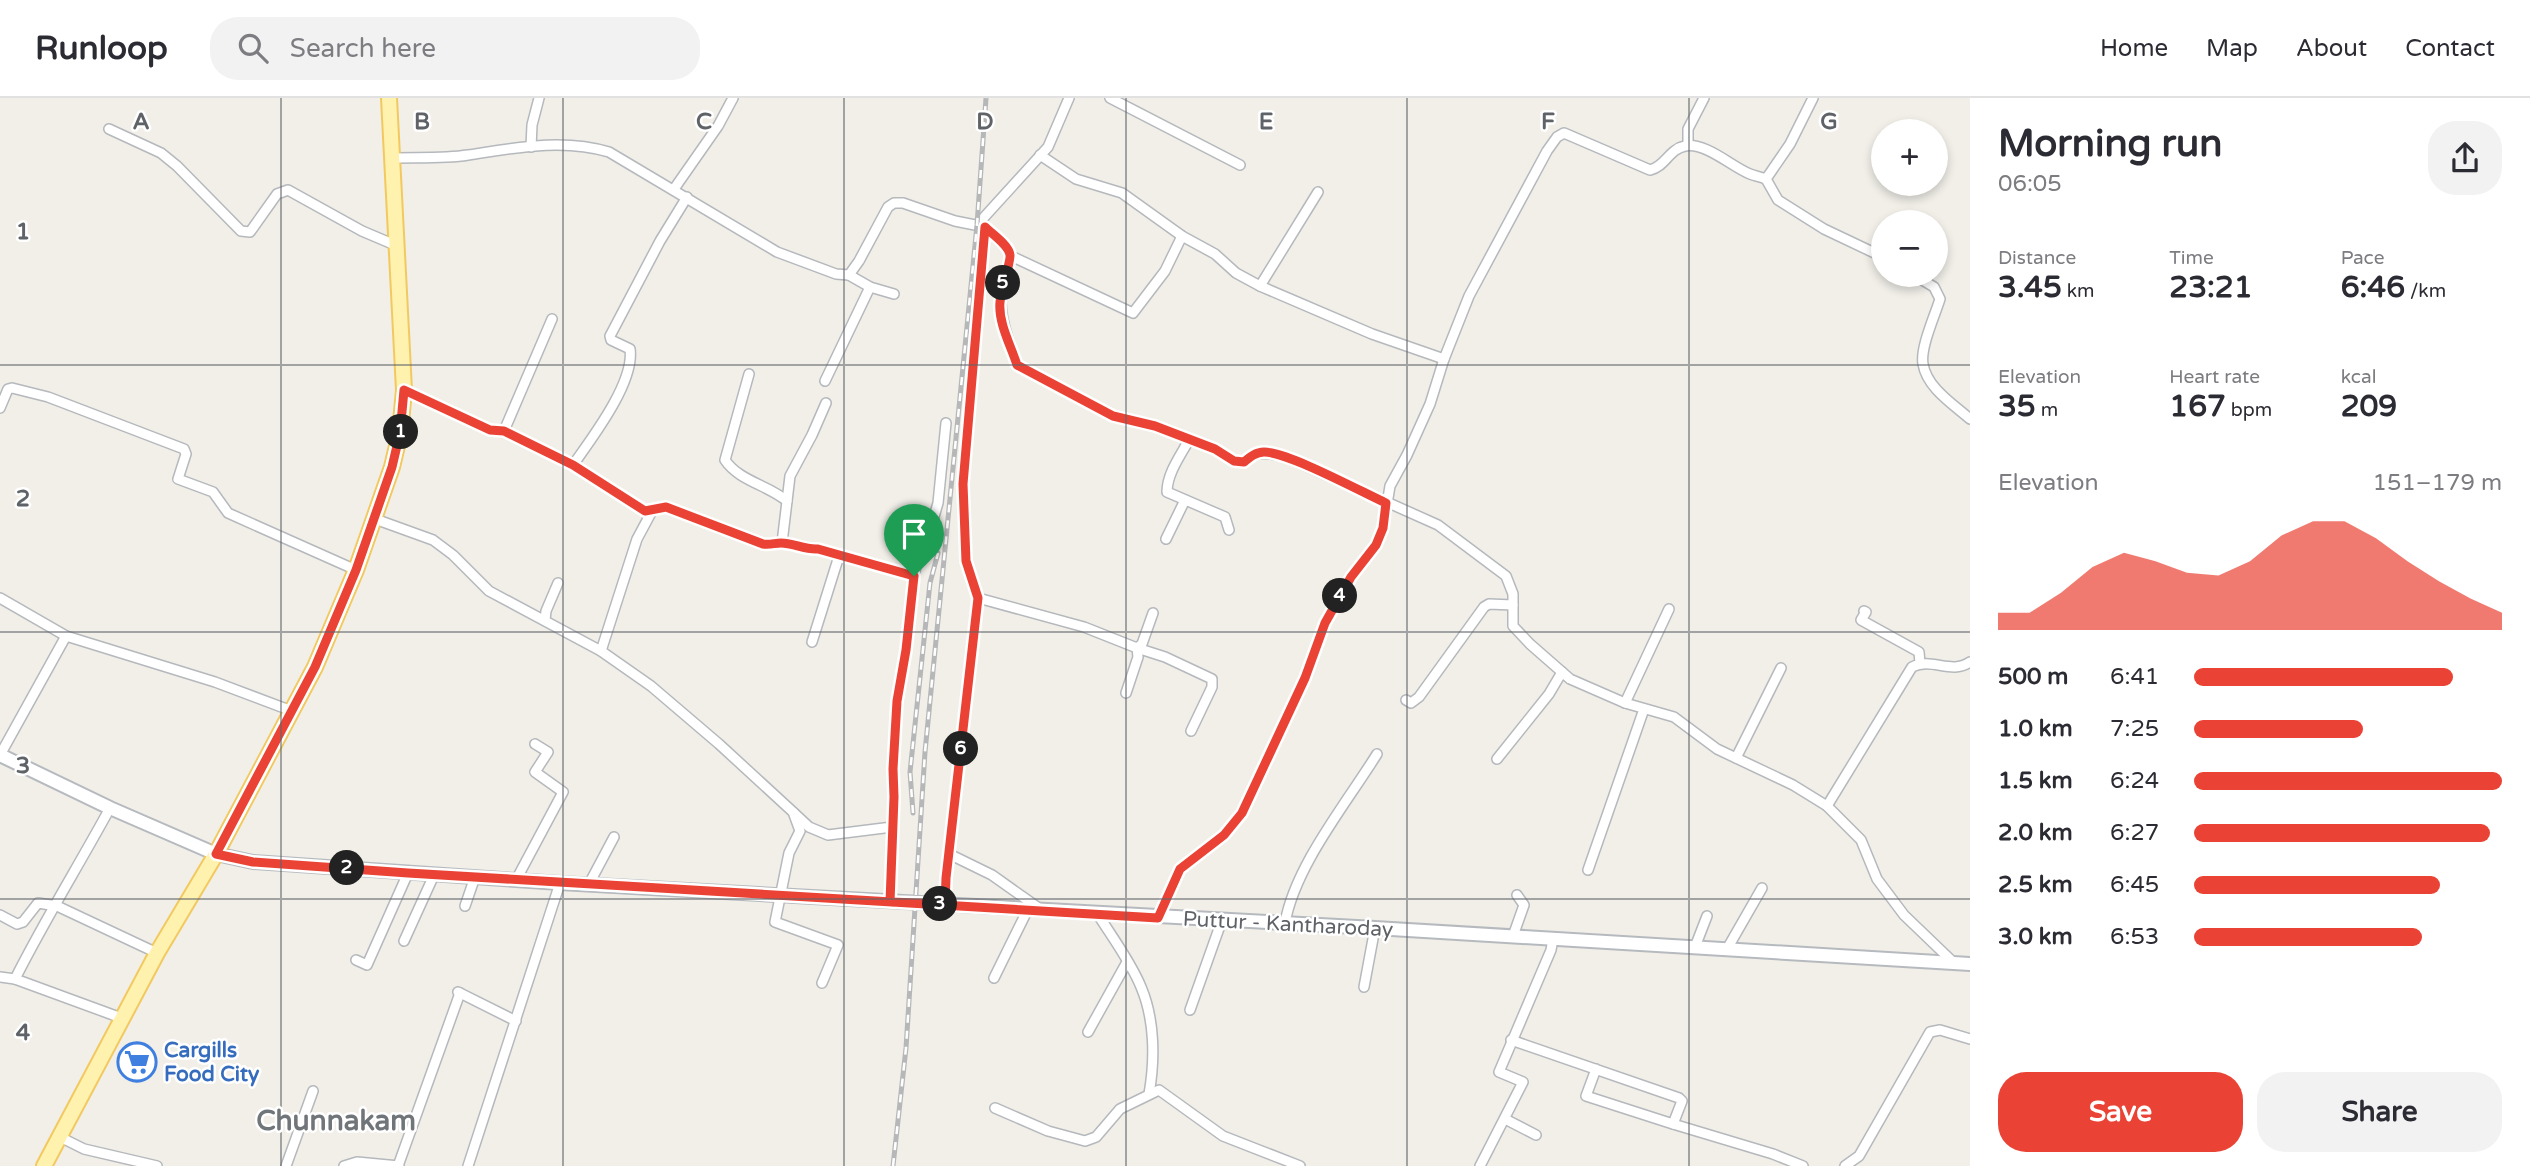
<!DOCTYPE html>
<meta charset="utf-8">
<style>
:root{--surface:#fff;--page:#f2f2f3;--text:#2b2b33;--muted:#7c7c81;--line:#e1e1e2;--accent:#ea4335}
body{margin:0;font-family:"Varela Round",sans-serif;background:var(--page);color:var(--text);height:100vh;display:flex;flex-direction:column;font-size:26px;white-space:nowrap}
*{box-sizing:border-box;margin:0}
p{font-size:23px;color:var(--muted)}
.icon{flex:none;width:38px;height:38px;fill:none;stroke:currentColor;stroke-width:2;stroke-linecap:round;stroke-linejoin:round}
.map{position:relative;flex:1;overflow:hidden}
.details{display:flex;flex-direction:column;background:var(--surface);width:560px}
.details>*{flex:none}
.fabs{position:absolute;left:1871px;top:21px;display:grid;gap:14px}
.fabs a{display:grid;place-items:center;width:77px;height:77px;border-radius:50%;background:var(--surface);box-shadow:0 4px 10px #0003;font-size:35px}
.pin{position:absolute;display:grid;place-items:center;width:60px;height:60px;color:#fff;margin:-72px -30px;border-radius:50% 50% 50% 0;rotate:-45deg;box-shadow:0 0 7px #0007}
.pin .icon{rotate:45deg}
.km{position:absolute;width:35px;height:35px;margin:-18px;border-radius:50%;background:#222;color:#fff;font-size:19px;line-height:35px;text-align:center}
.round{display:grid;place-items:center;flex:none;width:74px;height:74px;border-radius:28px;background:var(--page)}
.headline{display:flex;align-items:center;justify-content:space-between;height:119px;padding:0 28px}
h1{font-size:38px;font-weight:700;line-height:52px}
.metrics{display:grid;grid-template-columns:repeat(3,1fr);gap:10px;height:119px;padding:7px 28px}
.metrics div{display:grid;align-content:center}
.metrics b{font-size:30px;font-weight:700}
.metrics small{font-size:19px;font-weight:400}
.metrics p{font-size:19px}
.chart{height:196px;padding:14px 28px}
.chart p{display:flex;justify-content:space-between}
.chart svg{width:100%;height:126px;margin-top:7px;fill:var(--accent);opacity:.7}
.primary-button{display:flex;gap:14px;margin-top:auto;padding:14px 28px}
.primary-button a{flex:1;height:80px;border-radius:28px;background:var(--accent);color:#fff;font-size:28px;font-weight:700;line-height:80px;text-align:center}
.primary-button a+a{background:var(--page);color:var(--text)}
ul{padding:0 28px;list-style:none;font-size:23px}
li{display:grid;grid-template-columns:112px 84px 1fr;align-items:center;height:52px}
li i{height:18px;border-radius:9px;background:var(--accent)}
header{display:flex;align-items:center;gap:42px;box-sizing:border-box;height:98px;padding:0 35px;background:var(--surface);border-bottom:2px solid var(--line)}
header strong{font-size:33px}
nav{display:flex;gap:38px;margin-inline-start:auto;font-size:24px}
.search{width:490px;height:63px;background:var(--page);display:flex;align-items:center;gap:18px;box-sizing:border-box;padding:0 24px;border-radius:28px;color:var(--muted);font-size:26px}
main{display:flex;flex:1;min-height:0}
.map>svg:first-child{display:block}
</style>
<header>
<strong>Runloop</strong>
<div class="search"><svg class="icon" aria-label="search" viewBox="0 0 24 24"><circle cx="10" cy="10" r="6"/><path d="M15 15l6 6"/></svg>Search here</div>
<nav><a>Home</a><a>Map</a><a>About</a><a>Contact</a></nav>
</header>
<main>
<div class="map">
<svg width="1970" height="1068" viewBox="0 0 1970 1068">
<rect width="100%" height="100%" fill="#f1efe8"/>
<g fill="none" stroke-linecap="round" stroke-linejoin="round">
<g stroke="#b5b8bc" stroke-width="12">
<g id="street">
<path d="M 1110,0 L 1240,67"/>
<path d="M 109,31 L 161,55 L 177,68 L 241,133 L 250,134 L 277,96 L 288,92 L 362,133 L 395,147"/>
<path d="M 1688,47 L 1688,31 L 1704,0"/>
<path d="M 531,49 L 532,27 L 539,0"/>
<path d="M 1040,57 L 1076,81 L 1122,95 L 1182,138 L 1215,156 L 1236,175 L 1260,188 L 1372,236 L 1444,261"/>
<path d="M 391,60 C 416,59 443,61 468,57 C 515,50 562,40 609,54 L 777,154 L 836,176 L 849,177 L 859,163 L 888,109 L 894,105 L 903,105 L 955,123 L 985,129 L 1009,152 L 1011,158 L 1133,215 L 1165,173 L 1182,138"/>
<path d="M 1766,81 L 1778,102 L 1824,131 L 1883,159"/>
<path d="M 674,91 L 718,28 L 733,0"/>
<path d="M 977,127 L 1048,49 L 1069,0"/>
<path d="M 1011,158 C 993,205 1002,222 1017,267 L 1113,318 L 1155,328 L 1215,351 L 1234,363 L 1244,364 C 1258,352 1269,355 1286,359 L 1438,427 L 1506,478 L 1513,496 L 1513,528 L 1530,546 L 1570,581 L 1625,605 L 1674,619 L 1717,651 L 1793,687 L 1827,708 L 1861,742 L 1877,781 L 1904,817 L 1954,865"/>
<path d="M 849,177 L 870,189 L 894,196"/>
<path d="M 1914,177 L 1934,189 L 1940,201 C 1935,217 1920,250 1923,266 C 1927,290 1953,306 1970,321"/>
<path d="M 1260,188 L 1318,94"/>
<path d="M 749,276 L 725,362 C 739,383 768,387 787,403"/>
<path d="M 825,283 L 870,189"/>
<path d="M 404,292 L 490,332 L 504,333 L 573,367 L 645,413 L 666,409 L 763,446 C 771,447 775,445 782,445 C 793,444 805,452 818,451 L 914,478"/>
<path d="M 0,310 L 8,291 L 12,290 L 48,299 L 184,351 L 186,356 L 178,381 L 213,394 L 228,415 L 356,472"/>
<path d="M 504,333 L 552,221"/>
<path d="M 1189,342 C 1180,358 1167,376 1167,394 L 1225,419 L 1229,432"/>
<path d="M 573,367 C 592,340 635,284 630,251 L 611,242 L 610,238 L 660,143 L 687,99"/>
<path d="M 375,421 L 433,442 L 453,457 L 489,493 L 601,553 L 651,588 L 719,646 L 793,714 L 800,733 L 789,755 L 775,824 L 838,847 L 822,885"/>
<path d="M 1166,441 L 1185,402"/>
<path d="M 782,445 L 790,378 L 812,337 L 826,305"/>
<path d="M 0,500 L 66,538 L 215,584 L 292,613"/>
<path d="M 978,500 L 1084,529 L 1137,550 L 1138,559 L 1126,595"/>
<path d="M 1864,513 L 1866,514 L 1861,522 L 1919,554 L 1920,565"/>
<path d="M 1153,515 L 1142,546 L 1137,550 L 1165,559 L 1212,581 L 1212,589 L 1191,633"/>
<path d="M 545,522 L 546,513 L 558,485"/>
<path d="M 812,544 L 839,458"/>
<path d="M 601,553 L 637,441 L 652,413"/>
<path d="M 1406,602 L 1411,605 L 1419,599 L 1484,509 L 1489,506 L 1513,507"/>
<path d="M 1625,605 L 1669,511"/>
<path d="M 0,657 L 66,538"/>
<path d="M 1736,660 L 1781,570"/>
<path d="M 1497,661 L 1549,596 L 1562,574"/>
<path d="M 1827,708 L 1912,569 C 1932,559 1951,577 1970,564"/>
<path d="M 110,710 C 79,767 44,823 15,881 L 124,921"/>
<path d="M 794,715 L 809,729 L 828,737 L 892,729"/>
<path d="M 949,756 L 992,777 L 1040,811"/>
<path d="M 1588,772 L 1644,611"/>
<path d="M 516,782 L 563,694 L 535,674 L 548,654 L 535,646"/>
<path d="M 589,786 L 614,739"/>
<path d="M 890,804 L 894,699 L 893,671 L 897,603 L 906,552 L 914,478 L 922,441 L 933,422 L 938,405 L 946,325"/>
<path d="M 945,806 L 946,780 L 978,500 L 966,463 L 963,386 L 985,129"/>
<path d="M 465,808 L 475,779"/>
<path d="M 1097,815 C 1112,839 1131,864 1141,889 C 1155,922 1155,962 1149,996"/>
<path d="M 0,817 L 17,826 L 23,824 L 38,805 L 57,808 L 157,855"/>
<path d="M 1158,819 L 1180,771 L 1224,737 L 1242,715 L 1305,580 L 1325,525 L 1351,479 L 1376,448 L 1383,430 L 1390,388 L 1407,357 L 1430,306 L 1444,261 L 1469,198 L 1547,53 L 1557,39 L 1564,35 L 1650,72 C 1665,69 1669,51 1685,48 C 1706,44 1732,69 1750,76 C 1755,78 1761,79 1766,81 L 1790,46 L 1813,0"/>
<path d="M 1285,825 C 1295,768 1346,706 1377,656"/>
<path d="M 1513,838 L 1524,807 L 1517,797"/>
<path d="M 404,843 L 434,777"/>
<path d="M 1695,849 L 1707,818"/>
<path d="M 1727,851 L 1762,790"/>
<path d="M 356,862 L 367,867 L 408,775"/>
<path d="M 0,879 L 15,881"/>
<path d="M 994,880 L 1028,811"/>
<path d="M 1364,889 L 1375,830"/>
<path d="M 458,894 L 516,923"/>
<path d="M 1190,912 L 1222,822"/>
<path d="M 1088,934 L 1127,864"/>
<path d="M 1511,942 L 1679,1000 L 1682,1003 L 1673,1026 L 1586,998 L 1596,971"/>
<path d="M 995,1010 L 1048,1033 L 1085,1043 L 1096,1039 L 1120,1011 L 1159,992 L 1223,1038 L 1300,1068"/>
<path d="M 1505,1021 L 1536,1037"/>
<path d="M 1673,1026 L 1773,1056 L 1803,1068"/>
<path d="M 60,1039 L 84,1051 L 157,1068"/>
<path d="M 286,1068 L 313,993"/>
<path d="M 344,1068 L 357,1064 L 399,1068"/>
<path d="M 398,1068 L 460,895"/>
<path d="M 468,1068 L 560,785"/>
<path d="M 1480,1068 L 1523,984 L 1499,974 L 1551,852 L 1553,841"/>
<path d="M 1845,1068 L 1859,1058 L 1930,934 L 1940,932 L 1970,941"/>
</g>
</g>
<g stroke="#b6babf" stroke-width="16">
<path id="secondary" d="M 0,657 L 110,710 L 216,756 L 253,764 L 560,785 L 1375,830 L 1970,866"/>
</g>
<g stroke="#f2c960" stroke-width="18">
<path id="primary" d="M 44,1068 L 157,855 L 216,756 L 315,569 L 356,472 L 392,369 L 400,335 L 404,292 L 389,0"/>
</g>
<use href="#street" stroke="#fff" stroke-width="9"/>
<use href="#secondary" stroke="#fff" stroke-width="12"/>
<use href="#primary" stroke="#fff2af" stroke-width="14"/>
<g stroke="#b6b7b8" stroke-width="5">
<g id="rail">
<path d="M 913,715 L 910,674 L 930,485 L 938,455"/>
<path d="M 893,1068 L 906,950 L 925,654 L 977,127 L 986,0"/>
</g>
</g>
<use href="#rail" stroke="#fff" stroke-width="2.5" stroke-dasharray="8" stroke-linecap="butt"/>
</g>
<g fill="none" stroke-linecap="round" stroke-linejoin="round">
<g stroke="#fff" stroke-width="14">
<path id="route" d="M 914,478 L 818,451 C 805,452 793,445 781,445 C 775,445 770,447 763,446 L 666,409 L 645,413 L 573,367 L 504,333 L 490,332 L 404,292 L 400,335 L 392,369 L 356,472 L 315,569 L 216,756 L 253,764 L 408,775 L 1158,820 L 1180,771 L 1224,737 L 1242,715 L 1305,580 L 1325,525 L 1351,479 L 1376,447 L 1383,430 L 1386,405 C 1360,393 1288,354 1264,354 C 1256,354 1250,359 1244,364 L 1234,363 L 1215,351 L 1155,328 L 1113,318 L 1017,267 C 1011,248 998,225 1000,204 C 1001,194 1011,162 1010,157 C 1009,147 991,135 985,129 L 963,386 L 966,463 L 978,500 L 946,780 L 945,806 L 890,804 L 894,699 L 893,671 L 897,603 L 906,552 L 914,478"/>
</g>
<use href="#route" stroke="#ea4335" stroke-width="9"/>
</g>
<path fill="none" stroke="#5f6368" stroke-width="2" stroke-opacity="0.55" d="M 281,0 L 281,1068M 563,0 L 563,1068M 844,0 L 844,1068M 1126,0 L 1126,1068M 1407,0 L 1407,1068M 1689,0 L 1689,1068M 0,267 L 1970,267M 0,534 L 1970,534M 0,801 L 1970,801"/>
<defs>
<g id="supermarket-ring" transform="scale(2.0125)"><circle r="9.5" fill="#fff" stroke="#3f7fe0" stroke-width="1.5"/><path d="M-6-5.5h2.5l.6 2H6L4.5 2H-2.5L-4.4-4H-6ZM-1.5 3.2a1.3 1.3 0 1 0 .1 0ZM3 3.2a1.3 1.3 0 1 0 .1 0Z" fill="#3f7fe0"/></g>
</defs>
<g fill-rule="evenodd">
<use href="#supermarket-ring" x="137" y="964"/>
</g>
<g text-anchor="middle" stroke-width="5" stroke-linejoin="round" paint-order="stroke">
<g font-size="21" fill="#5f6368" stroke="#fff">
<text transform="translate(1288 826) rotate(3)" y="7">Puttur - Kantharoday</text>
</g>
<g font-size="21" font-weight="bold" fill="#366cbe" stroke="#fff" text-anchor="start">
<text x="164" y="959">Cargills<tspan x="164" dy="24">Food City</tspan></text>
</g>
<g font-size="28" font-weight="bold" fill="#70757a" stroke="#fff">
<text x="336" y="1032">Chunnakam</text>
</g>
</g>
<g font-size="23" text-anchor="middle" font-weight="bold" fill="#5f6368" stroke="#fff" stroke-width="5" stroke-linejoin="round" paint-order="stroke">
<text x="141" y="31">A</text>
<text x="422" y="31">B</text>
<text x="704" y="31">C</text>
<text x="985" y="31">D</text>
<text x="1266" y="31">E</text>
<text x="1548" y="31">F</text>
<text x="1829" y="31">G</text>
<text x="23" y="141">1</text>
<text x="23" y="408">2</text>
<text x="23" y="675">3</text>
<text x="23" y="942">4</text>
</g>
</svg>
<div class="fabs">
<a>+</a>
<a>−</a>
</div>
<div class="pin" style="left:914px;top:478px;background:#1e9e55"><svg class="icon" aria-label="arrive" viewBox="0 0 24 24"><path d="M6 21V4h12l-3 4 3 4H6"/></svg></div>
<b class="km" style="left:401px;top:334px">1</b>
<b class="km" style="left:347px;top:770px">2</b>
<b class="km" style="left:940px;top:806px">3</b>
<b class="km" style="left:1340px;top:498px">4</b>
<b class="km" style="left:1003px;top:185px">5</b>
<b class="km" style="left:961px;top:651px">6</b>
</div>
<section class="details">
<div class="headline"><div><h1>Morning run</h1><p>06:05</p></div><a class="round"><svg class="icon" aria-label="share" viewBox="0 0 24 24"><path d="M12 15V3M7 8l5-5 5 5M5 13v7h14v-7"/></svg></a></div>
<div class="metrics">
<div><p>Distance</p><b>3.45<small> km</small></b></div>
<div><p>Time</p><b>23:21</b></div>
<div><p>Pace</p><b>6:46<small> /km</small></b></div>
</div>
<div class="metrics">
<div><p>Elevation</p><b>35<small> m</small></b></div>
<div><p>Heart rate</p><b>167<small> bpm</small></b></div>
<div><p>kcal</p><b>209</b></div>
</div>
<div class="chart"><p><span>Elevation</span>151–179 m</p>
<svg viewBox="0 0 160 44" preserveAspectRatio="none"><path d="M0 44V38L10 38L20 31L30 22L40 17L50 20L60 24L70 25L80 20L90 11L100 6L110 6L120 12L130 20L140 27L150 33L160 38V44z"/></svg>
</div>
<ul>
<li><b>500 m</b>6:41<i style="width:84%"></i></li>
<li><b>1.0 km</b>7:25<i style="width:55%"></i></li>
<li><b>1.5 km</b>6:24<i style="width:100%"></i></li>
<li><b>2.0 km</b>6:27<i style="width:96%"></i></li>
<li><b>2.5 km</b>6:45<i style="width:80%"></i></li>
<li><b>3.0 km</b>6:53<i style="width:74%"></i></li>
</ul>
<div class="primary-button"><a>Save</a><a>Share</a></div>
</section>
</main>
